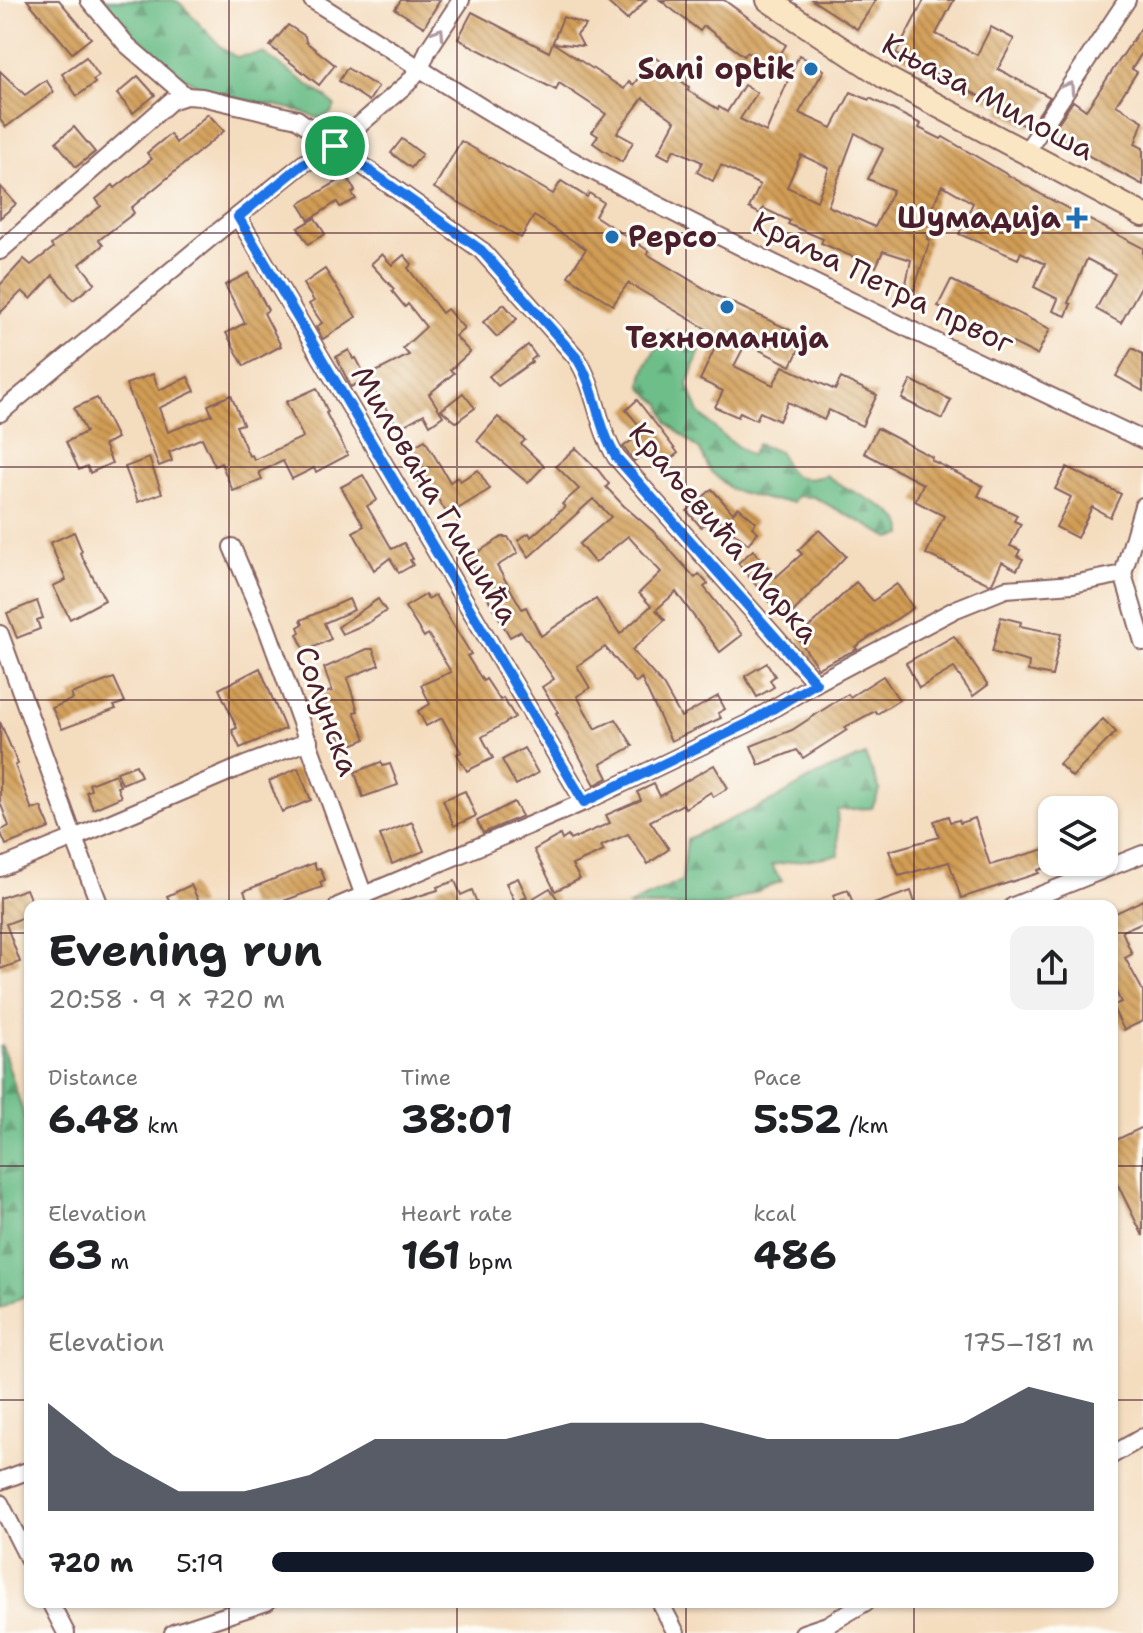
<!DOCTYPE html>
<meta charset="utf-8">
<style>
:root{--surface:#fff;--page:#f2f2f2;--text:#202124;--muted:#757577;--accent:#111827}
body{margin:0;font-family:"Shantell Sans",sans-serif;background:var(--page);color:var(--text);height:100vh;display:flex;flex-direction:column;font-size:30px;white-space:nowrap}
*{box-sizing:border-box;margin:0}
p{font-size:26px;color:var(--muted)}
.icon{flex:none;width:44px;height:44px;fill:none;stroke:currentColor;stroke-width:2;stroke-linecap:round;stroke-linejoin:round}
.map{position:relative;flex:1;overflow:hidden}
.panel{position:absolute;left:24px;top:900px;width:1094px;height:708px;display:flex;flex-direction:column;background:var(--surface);border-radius:16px;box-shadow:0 2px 6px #0004}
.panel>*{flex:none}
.tools{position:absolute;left:1038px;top:796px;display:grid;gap:16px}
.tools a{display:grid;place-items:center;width:80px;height:80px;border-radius:16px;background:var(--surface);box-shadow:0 2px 6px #0004;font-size:40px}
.pin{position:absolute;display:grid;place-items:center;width:68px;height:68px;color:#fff;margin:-34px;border:4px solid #fff;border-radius:50%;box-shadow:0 2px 8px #0007}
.round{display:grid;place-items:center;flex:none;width:84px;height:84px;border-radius:16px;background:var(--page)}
.summary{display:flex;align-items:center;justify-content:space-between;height:136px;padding:0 24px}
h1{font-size:44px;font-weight:700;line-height:60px}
.metrics{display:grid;grid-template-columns:repeat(3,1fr);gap:12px;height:136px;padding:8px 24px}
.metrics div{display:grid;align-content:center}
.metrics b{font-size:40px;font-weight:700}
.metrics small{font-size:22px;font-weight:400}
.metrics p{font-size:22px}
.chart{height:224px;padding:16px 24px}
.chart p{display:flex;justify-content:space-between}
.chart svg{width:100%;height:144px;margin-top:8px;fill:var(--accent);opacity:.7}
ul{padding:0 24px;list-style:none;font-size:26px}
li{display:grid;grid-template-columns:128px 96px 1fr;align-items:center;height:60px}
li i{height:20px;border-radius:10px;background:var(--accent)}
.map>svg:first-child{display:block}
</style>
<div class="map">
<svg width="1143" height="1633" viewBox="0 0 1143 1633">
<defs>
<pattern id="forest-firs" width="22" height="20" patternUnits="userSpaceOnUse" patternTransform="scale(2)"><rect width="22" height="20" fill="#6dbe89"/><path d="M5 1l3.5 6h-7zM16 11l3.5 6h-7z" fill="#5c9a70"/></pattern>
<pattern id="building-back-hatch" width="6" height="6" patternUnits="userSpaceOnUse" patternTransform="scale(2)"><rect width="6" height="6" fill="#d19d54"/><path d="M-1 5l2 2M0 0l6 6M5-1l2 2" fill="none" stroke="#ac7f46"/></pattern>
</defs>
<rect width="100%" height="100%" fill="#fdfcf7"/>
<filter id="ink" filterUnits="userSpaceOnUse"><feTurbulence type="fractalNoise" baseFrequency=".0125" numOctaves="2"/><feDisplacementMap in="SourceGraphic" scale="16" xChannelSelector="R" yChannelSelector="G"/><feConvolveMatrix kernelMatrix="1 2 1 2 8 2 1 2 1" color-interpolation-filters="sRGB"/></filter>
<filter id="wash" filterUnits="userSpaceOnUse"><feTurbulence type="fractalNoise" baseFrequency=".006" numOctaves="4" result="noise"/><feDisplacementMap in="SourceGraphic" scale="32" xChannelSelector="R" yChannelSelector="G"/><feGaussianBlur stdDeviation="1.8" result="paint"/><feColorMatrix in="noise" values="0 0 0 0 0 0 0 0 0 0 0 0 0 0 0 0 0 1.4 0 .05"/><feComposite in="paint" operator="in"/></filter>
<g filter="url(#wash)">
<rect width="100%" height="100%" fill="#f4dcbe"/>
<g fill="url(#forest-firs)" stroke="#5c6e5a" stroke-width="2">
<path d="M 98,0 L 174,0 L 180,3 L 223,49 L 236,57 L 263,53 L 327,98 L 335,106 L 330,114 L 320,119 C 283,102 249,104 213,92 C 180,81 118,28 98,0 Z"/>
<path d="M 668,331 L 700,350 L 688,385 L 699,413 L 723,436 L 751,456 L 757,444 L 780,452 C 788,478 800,484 826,475 C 843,490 893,506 901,523 C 903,527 903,531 903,535 L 890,538 L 814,497 L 797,496 L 793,502 L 769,500 L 732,490 L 710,471 L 700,450 L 668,423 L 661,404 L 642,388 C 641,367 657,347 668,331 Z"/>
<path d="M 865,755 L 880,790 L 872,808 L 837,810 L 839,855 L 771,865 L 782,881 L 721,906 L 627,906 L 682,881 L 687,839 L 772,801 L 817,775 Z"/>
<path d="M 2,1046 L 30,1135 L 30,1293 L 0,1309 L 0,1047 Z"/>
</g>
<g id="blocks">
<g fill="url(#building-back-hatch)" fill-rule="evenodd">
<path d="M 27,0 L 59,0 L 91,38 L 72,53 Z"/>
<path d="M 401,0 L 440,0 L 424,27 L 395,9 Z"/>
<path d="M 605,0 L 646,0 L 627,20 Z"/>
<path d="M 660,0 L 724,0 L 786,45 L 771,69 L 747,52 L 744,56 L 704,26 L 700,31 Z"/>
<path d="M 812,0 L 876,0 L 857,29 Z"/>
<path d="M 924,0 L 954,0 L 936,34 L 977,55 L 991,27 L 1014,39 L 998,69 L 1050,97 L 1029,128 L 998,112 L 1001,107 L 896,54 Z"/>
<path d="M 472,12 L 549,52 L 563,17 L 586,25 L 577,35 L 583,46 L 553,43 L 624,89 L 629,82 L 633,85 L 654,57 L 669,67 L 667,70 L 689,87 L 687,90 L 718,109 L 719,107 L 727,112 L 744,85 L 757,93 L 740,119 L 766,132 L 799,55 L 824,70 L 799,113 L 832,128 L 851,92 L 869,100 L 870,98 L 921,124 L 919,128 L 941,139 L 943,137 L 1044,196 L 1143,248 L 1143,283 L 1121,323 L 1096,309 L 1115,274 L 1087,259 L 1068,303 L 1071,304 L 1066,316 L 1053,311 L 1058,299 L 1034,287 L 1045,264 L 1021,252 L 1018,259 L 959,234 L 973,203 L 942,185 L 926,222 L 932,224 L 927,239 L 930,240 L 914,290 L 905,288 L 911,260 L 883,251 L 876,267 L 821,243 L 823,239 L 788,224 L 790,221 L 763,208 L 760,214 L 749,208 L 760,185 L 721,165 L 713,181 L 697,172 L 702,162 L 674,149 L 669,159 L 658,153 L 675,121 L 643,98 L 617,133 L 633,142 L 622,162 L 603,150 L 593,143 L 598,136 L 592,132 L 606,114 L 559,83 L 556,90 L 458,39 ZM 855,133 L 883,149 L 868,179 L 893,190 L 875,227 L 828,206 ZM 801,155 L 829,168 L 817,201 L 787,187 Z"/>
<path d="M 288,25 L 305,36 L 306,42 L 335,65 L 319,85 L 270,46 Z"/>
<path d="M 1143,25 L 1143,51 L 1132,69 L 1137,72 L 1116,105 L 1143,121 L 1135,144 L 1143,148 L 1143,185 L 1050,135 L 1073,101 L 1086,110 Z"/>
<path d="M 86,57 L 99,76 L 93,80 L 95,83 L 77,96 L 62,74 Z"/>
<path d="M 347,68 L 378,87 L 369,101 L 339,81 Z"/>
<path d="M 0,71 L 25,95 L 46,80 L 54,92 L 6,127 L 0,120 Z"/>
<path d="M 138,76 L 155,95 L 133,113 L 117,94 Z"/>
<path d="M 208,114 L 224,131 L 131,208 L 134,213 L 99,240 L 103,245 L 80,264 L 95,283 L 73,300 L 53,275 L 31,299 L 22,291 L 0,313 L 0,285 L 24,259 L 31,265 L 53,248 L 51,245 L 101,206 L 96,199 L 113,185 L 115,188 L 152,159 L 147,153 L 170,134 L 176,143 Z"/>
<path d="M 74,127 L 95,152 L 76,167 L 56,142 Z"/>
<path d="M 402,139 L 422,154 L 411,168 L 391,153 Z"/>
<path d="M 461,141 L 553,194 L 561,181 L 587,197 L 589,193 L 603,202 L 595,216 L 649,251 L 647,254 L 717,296 L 805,337 L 791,366 L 746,343 L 734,366 L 773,385 L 783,366 L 835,390 L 841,378 L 877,395 L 862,426 L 829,410 L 824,420 L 788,402 L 779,421 L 760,412 L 756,420 L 740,412 L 738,417 L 715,407 L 723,391 L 700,380 L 720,337 L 628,283 L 613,305 L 568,276 L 586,249 L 534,216 L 521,238 L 434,188 Z"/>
<path d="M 347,176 L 355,191 L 352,193 L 356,199 L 340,207 L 337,202 L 309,220 L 299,204 Z"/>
<path d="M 0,186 L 16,204 L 0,218 Z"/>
<path d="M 315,218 L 325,234 L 308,244 L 298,228 Z"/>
<path d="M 382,254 L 392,265 L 404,255 L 412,264 L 408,268 L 442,313 L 447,309 L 464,328 L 455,336 L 470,352 L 450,370 L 454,373 L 429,394 L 443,416 L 430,425 L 424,414 L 399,428 L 366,379 L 351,387 L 336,357 L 349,350 L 353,359 L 356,358 L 366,377 L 409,355 L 403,348 L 426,327 L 408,304 L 405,307 L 392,291 L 394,289 L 371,264 Z"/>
<path d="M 325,269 L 356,317 L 323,339 L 316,327 L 322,323 L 309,304 L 314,301 L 303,284 Z"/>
<path d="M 248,273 L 268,310 L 264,313 L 281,346 L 244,366 L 226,333 L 245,323 L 225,285 Z"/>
<path d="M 951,280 L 1050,329 L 1037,355 L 938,306 Z"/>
<path d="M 504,304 L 517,319 L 497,337 L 483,322 Z"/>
<path d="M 528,345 L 536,356 L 531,360 L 532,362 L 498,386 L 489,376 Z"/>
<path d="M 1132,348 L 1143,354 L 1143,391 L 1116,376 Z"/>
<path d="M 153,374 L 159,390 L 188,377 L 195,391 L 159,408 L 168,432 L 212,415 L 208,405 L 231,395 L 243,424 L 236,426 L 249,456 L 252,455 L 254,460 L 303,437 L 286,402 L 317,388 L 328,412 L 326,413 L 348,455 L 316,472 L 314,468 L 292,479 L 283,461 L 259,472 L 262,480 L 233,491 L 221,463 L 215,466 L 202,438 L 169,452 L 172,461 L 159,466 L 126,384 Z"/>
<path d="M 911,380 L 951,400 L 942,419 L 902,399 Z"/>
<path d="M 463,393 L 475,408 L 456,422 L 441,410 Z"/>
<path d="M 97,398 L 117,438 L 104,445 L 112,463 L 90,473 L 87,466 L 79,470 L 66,442 L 86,432 L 74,408 Z"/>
<path d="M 637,400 L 678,453 L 665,463 L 653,447 L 634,461 L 623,447 L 644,431 L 626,410 Z"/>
<path d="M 498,417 L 525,440 L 521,444 L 544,466 L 528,483 L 477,441 Z"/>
<path d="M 877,428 L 932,457 L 931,460 L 983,486 L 978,496 L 1017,515 L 1014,521 L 1021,524 L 1010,546 L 1020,550 L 1017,556 L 1023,559 L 1017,570 L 1002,562 L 992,583 L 989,584 L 926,554 L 944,516 L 915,501 L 923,484 L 864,453 Z"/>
<path d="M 425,440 L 450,482 L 458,477 L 460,481 L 478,470 L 490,489 L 448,515 L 430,487 L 425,490 L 413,472 L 418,469 L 407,450 Z"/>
<path d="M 576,448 L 598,470 L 609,484 L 606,487 L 624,506 L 653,531 L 695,578 L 699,574 L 708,584 L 704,587 L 742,635 L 720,652 L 676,592 L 656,610 L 665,620 L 632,650 L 663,685 L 681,717 L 718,696 L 725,709 L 718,713 L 721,718 L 671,741 L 641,678 L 636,683 L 605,647 L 577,666 L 590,688 L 577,696 L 595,729 L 616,719 L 633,746 L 601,764 L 608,778 L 595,785 L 556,713 L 558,712 L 542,687 L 554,679 L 521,631 L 510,637 L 487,597 L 490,595 L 467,559 L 502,537 L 508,537 L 518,553 L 497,566 L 522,609 L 526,607 L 541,636 L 596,599 L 620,634 L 651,606 L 639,593 L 661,572 L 628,536 L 595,563 L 579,544 L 611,517 L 593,499 L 529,557 L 518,540 L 529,533 L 531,537 L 565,507 L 562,504 L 579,489 L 556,466 Z"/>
<path d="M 149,458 L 162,493 L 138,502 L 125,467 Z"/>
<path d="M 1067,467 L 1121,494 L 1110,517 L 1092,507 L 1077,538 L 1056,527 L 1071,497 L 1055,489 Z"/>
<path d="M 363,475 L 377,500 L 367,506 L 392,549 L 404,543 L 413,559 L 410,560 L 413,565 L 399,573 L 390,558 L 374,570 L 353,532 L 364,526 L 341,487 Z"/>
<path d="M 712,489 L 733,513 L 738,507 L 756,522 L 752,527 L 758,532 L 748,544 L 714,516 L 701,527 L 687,511 Z"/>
<path d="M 819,530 L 846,556 L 785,621 L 738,563 L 753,550 L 776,577 L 802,554 L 798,550 Z"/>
<path d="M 74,532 L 82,551 L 80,553 L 105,600 L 70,619 L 53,586 L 66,580 L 50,543 Z"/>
<path d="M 856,582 L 873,601 L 897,584 L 913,608 L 855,647 L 857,649 L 818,668 L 798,638 Z"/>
<path d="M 425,595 L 428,599 L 435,595 L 471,654 L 467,656 L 483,681 L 486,679 L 500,700 L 503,698 L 515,717 L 482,737 L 493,758 L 467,771 L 457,754 L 461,752 L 442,718 L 426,726 L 418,711 L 430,704 L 421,685 L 451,672 L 428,634 L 424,637 L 405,607 Z"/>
<path d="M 349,599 L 354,610 L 324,623 L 331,639 L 308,650 L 307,648 L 304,649 L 297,634 L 300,632 L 298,627 L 303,624 L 301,620 Z"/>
<path d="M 378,599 L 386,611 L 368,623 L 342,634 L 338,627 Z"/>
<path d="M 37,601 L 43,618 L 37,620 L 40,629 L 17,638 L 7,613 Z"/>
<path d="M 1001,617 L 1021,622 L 1020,626 L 1061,634 L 1052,676 L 1028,671 L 1029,662 L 992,652 Z"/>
<path d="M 954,636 L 988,685 L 973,696 L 954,668 L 919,688 L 906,663 Z"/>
<path d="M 367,649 L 373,649 L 379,665 L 347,678 L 358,711 L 354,712 L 366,739 L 344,748 L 321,694 L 332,691 L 324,668 Z"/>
<path d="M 767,663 L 775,676 L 770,680 L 774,687 L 757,697 L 745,676 Z"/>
<path d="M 260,668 L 285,729 L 240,748 L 232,730 L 237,728 L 219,689 Z"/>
<path d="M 883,676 L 899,700 L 877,714 L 875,711 L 845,727 L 847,730 L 803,758 L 797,750 L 759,765 L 751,746 L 792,730 L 835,702 L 848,694 L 850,697 Z"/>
<path d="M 114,678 L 125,702 L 114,706 L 116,709 L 62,729 L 52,708 L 73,699 L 71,694 Z"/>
<path d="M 1103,719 L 1116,732 L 1072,777 L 1059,764 Z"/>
<path d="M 0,722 L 18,764 L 15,765 L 32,810 L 41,807 L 50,828 L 6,845 L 0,831 L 9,826 L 0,802 Z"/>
<path d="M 524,748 L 538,773 L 516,785 L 502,760 Z"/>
<path d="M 381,762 L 383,766 L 390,764 L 398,785 L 363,797 L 355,772 Z"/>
<path d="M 136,765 L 141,776 L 122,784 L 117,772 Z"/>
<path d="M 714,765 L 728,788 L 713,797 L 711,792 L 685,808 L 683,804 L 650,821 L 669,849 L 648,864 L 628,834 L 601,846 L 604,851 L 572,865 L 580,879 L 555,891 L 534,850 L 560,835 L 562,840 L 568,836 L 570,840 L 610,823 L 606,815 L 641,800 L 637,792 L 654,784 L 660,796 Z"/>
<path d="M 298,768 L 311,800 L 282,812 L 269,781 Z"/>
<path d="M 115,774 L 120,786 L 117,787 L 121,797 L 93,809 L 86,792 L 91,790 L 89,784 Z"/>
<path d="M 465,791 L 476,816 L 454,826 L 443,800 Z"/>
<path d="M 514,802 L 522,816 L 483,833 L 477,821 Z"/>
<path d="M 948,816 L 950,822 L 959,820 L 960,823 L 975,818 L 990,865 L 1052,847 L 1052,866 L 1038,870 L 1039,873 L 961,898 L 949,862 L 899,876 L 889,851 L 939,837 L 934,821 Z"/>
<path d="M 412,822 L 424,851 L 392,864 L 380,835 Z"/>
<path d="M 314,863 L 316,869 L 320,868 L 325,880 L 320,882 L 322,887 L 270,906 L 250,906 L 244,891 Z"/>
<path d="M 518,878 L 527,897 L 515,902 L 506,883 Z"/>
<path d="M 455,881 L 461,895 L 472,890 L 478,906 L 397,906 L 396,903 L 438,890 L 437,887 Z"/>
<path d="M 191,885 L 201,906 L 172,906 L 167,896 Z"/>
<path d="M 550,888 L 558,900 L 548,906 L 520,906 Z"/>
<path d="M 26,889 L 30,899 L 30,915 L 6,924 L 20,962 L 0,969 L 0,898 Z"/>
<path d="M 848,890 L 854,906 L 837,906 L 833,895 Z"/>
<path d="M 911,891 L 916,906 L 874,906 L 874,904 Z"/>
<path d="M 1143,900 L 1143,922 L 1122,931 L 1132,954 L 1125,958 L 1143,991 L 1143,1021 L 1124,1030 L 1112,1006 L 1121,1002 L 1112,984 L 1112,909 L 1114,914 Z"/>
<path d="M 1143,1127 L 1143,1236 L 1112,1173 L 1112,1142 Z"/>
</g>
</g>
</g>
<g filter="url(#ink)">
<use href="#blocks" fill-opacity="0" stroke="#86615e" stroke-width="2"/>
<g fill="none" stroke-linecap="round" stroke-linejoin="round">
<g stroke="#86615e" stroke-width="20">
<g id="street">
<path d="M 89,0 L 127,45 L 186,96"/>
<path d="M 312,0 C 401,55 488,115 581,165 C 765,262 955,351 1143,440"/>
<path d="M 1026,152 L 1127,0"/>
<path d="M 238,217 L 584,802"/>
<path d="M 0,251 L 171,101 L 186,96 L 202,97 L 297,119 L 481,250 L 576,357 C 596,387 597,426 616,457 L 816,683"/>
<path d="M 0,413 L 215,234 L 303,164 L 335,146 L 408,83 L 421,67 L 428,50 L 461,0"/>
<path d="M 232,547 L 266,626 L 364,896"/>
<path d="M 1123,574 L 1143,642"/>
<path d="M 0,634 L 74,838 L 0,868"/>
<path d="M 100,906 L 74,838 L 245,765 L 309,741"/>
<path d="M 338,906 L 584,802 L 749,723 L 816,683 L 956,609 L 1006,589 L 1073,584 L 1123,574 L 1143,506"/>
<path d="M 1013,906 L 1143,854"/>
<path d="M 1112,1455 L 1143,1437"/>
<path d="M 0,1481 L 30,1470"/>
<path d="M 0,1503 L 30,1562"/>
<path d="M 50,1602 L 66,1633"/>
<path d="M 660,1602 L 676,1633"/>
<path d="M 173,1633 L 267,1602"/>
<path d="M 803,1633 L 827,1625 L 866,1602"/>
</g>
</g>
<g stroke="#86615e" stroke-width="26">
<path id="secondary" d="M 768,0 L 886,78 L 1143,215"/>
</g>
<use href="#street" stroke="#fff" stroke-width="16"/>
<use href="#secondary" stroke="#fbe6c3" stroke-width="22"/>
</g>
<defs><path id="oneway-chevron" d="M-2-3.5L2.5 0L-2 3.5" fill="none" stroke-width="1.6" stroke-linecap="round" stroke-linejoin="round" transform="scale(2)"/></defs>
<g stroke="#ae9aa0">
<use href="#oneway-chevron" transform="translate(439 33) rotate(-57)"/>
<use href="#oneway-chevron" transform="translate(1069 87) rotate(-57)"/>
</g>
</g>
<g fill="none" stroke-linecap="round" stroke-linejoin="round" filter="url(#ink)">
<g stroke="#fff" stroke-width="16">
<path id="route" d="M 335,146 L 481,250 L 576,357 C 596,387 597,426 616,457 L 816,683 L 749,723 L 584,802 L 238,217 L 303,164 Z"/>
</g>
<use href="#route" stroke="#1a73e8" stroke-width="10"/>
</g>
<path fill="none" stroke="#4a1f2b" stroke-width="2" stroke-opacity="0.55" d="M 229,0 L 229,906M 457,0 L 457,906M 686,0 L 686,906M 914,0 L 914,906M 0,233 L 1143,233M 0,467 L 1143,467M 0,700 L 1143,700M 0,933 L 30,933M 1112,933 L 1143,933M 0,1166 L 30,1166M 1112,1166 L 1143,1166M 0,1400 L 30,1400M 1112,1400 L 1143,1400M 229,1602 L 229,1633M 457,1602 L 457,1633M 686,1602 L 686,1633M 914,1602 L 914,1633"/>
<g fill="#1f6fb2" stroke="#fdfcf7" stroke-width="3">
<circle cx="811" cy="69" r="8"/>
<path d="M1073 206h8v8h8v8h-8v8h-8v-8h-8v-8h8z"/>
<circle cx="612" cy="237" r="8"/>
<circle cx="727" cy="307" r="8"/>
</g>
<g text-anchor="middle" stroke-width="6" stroke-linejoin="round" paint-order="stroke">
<g font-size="30" font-weight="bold" fill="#4a1f2b" stroke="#fdfcf7" text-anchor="end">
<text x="795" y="79">Sani optik</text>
<text x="1061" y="228">Шумадија</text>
<text x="628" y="247" text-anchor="start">Pepco</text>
<text x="727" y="348" text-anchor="middle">Техноманија</text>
</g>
<g font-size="30" fill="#4a1f2b" stroke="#fdfcf7">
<text transform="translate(988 97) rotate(28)" y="10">Књаза Милоша</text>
<text transform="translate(883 283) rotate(26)" y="10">Краља Петра првог</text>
<text transform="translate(435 495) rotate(59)" y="10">Милована Глишића</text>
<text transform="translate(724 533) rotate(50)" y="10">Краљевића Марка</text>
<text transform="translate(327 711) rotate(70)" y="10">Солунска</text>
</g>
</g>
</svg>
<div class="tools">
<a><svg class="icon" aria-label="layers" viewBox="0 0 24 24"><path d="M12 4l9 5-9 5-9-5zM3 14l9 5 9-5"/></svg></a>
</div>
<div class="pin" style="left:335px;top:146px;background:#1e9e55"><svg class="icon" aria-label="arrive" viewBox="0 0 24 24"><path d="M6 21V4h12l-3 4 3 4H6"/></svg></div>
<section class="panel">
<div class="summary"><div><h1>Evening run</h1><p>20:58 · 9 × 720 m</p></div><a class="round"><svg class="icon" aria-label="share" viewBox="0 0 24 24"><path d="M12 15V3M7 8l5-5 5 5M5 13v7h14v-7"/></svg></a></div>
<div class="metrics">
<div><p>Distance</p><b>6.48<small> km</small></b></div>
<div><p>Time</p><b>38:01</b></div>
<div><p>Pace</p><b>5:52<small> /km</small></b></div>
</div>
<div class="metrics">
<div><p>Elevation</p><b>63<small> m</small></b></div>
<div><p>Heart rate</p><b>161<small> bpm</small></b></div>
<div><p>kcal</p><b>486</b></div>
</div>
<div class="chart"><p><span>Elevation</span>175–181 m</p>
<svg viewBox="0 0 160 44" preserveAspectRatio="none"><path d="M0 44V11L10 27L20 38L30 38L40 33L50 22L60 22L70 22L80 17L90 17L100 17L110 22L120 22L130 22L140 17L150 6L160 11V44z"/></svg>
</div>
<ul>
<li><b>720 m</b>5:19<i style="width:100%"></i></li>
</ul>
</section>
</div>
